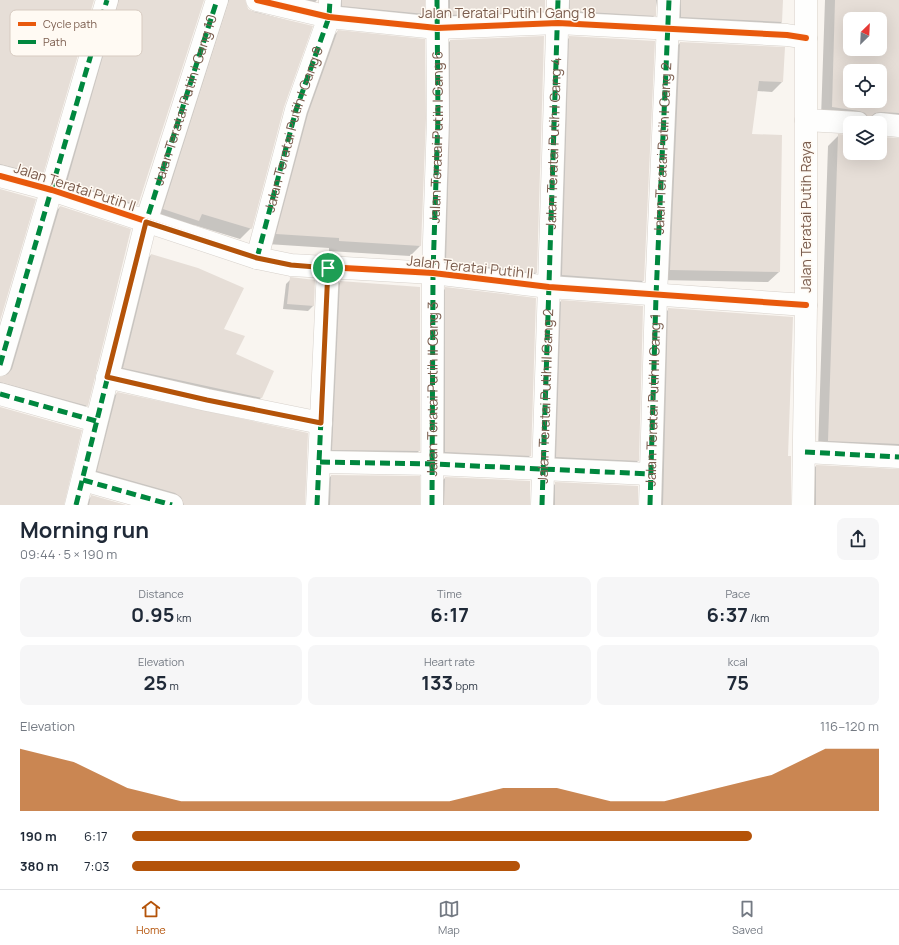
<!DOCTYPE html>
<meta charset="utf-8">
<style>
:root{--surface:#fff;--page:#f6f6f7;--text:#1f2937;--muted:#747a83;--line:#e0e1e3;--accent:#b45309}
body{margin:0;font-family:Manrope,sans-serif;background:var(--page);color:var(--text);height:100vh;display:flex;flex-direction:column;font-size:15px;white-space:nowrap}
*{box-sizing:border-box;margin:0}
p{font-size:13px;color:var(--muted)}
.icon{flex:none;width:22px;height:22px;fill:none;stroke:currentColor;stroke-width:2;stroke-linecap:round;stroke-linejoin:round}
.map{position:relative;height:505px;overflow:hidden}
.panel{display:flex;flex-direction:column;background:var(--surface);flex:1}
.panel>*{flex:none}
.needle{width:26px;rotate:24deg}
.tools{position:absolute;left:843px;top:12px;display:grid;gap:8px}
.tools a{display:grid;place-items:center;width:44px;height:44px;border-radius:8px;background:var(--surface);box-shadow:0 4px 16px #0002;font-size:20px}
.pin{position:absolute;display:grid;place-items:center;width:34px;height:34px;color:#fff;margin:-17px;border:2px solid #fff;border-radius:50%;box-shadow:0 1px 4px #0007}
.round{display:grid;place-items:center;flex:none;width:42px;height:42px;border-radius:8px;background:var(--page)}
.summary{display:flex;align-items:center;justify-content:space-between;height:68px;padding:0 20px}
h1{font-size:22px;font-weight:700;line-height:30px}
.stats{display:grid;grid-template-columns:repeat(3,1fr);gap:6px;height:68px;padding:4px 20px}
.stats div{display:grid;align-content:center;border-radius:8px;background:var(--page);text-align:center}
.stats b{font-size:20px;font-weight:700}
.stats small{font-size:11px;font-weight:400}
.stats p{font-size:11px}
.chart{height:112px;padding:8px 20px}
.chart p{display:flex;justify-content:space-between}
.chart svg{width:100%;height:72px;margin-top:4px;fill:var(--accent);opacity:.7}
ul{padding:0 20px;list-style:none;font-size:13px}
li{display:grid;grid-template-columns:64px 48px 1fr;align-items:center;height:30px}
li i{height:10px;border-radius:5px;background:var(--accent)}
.tab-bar{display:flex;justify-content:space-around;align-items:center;height:56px;border-top:1px solid var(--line);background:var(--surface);font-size:11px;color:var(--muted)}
.tab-bar a{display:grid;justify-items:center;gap:2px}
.tab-bar .active{color:var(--accent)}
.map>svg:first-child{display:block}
</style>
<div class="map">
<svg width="899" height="505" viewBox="0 0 899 505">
<rect width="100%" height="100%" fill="#f9f5f0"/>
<g fill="#0003" fill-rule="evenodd">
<path d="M 0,0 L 93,0 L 42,174 L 31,185 L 0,176 Z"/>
<path d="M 102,0 L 203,0 L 137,205 L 127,216 L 57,192 Z"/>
<path d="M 212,0 L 244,0 L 248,10 L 311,27 L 283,107 L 251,228 L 240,239 L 194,225 L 188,231 L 153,220 Z"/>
<path d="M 256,0 L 317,0 L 306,12 Z"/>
<path d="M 326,0 L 425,0 L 424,14 L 413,24 L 332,16 Z"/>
<path d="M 433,0 L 545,0 L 544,11 L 533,21 L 439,25 Z"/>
<path d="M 554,0 L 657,0 L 655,15 L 644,26 L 560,22 Z"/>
<path d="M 665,0 L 782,0 L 782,22 L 771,33 L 670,27 Z"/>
<path d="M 825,0 L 899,0 L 899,131 L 870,122 L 864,123 L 821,118 ZM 850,19 L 880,19 L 880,49 L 850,49 ZM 850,71 L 880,71 L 880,101 L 850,101 Z"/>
<path d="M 338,31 L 420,246 L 410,256 L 329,251 L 329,248 L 267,244 L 327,42 Z"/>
<path d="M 570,37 L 643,281 L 633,291 L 552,285 L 560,47 Z"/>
<path d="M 450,41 L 536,273 L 526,283 L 436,272 L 440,51 Z"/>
<path d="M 680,43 L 782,82 L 772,92 L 757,91 L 751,135 L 779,272 L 768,282 L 660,280 L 670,53 Z"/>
<path d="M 839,135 L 850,136 L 850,153 L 880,153 L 880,138 L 899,139 L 899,461 L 818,451 L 828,146 Z"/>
<path d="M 60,207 L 87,405 L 76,416 L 0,395 L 0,378 L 2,378 L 49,218 Z"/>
<path d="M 151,255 L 234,354 L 261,398 L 250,408 L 113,378 L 141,265 Z"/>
<path d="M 291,279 L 314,281 L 313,306 L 308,311 L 283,309 L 286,284 Z"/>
<path d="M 340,282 L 419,451 L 407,463 L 321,461 L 328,294 Z"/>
<path d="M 446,288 L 530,456 L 520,466 L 435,462 L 436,298 Z"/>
<path d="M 561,301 L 638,461 L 628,471 L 546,467 L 551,311 Z"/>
<path d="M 669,309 L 787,457 L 790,505 L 652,505 L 658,320 Z"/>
<path d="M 117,393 L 304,505 L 167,505 L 87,482 L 106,404 Z"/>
<path d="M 816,466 L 899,470 L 899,505 L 804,505 L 806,477 Z"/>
<path d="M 331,476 L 420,505 L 319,505 L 321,486 Z"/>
<path d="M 445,478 L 530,505 L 433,505 L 434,489 Z"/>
<path d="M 556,483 L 638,505 L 544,505 L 545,494 Z"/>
<path d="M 92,496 L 122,505 L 83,505 Z"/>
</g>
<g fill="#e6ded7" fill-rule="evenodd">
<path d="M 0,0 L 94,0 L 43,175 L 0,164 Z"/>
<path d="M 119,0 L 204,0 L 138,205 L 67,182 Z"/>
<path d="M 229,0 L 245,0 L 248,9 L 254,12 L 313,26 L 284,107 L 252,229 L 202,214 L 199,221 L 163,209 Z"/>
<path d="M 342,0 L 425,0 L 425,14 L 342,6 Z"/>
<path d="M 450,0 L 545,0 L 545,11 L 450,15 Z"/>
<path d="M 570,0 L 656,0 L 656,16 L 570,11 Z"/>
<path d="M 681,0 L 783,0 L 782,22 L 681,17 Z"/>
<path d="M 835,0 L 899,0 L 899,113 L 881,112 L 875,113 L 869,118 L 865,113 L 859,111 L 832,107 ZM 850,19 L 880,19 L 880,49 L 850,49 ZM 850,71 L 880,71 L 880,101 L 850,101 Z"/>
<path d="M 338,30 L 425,39 L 426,118 L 421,246 L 339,241 L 339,238 L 276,234 L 308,114 Z"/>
<path d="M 544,36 L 537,273 L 446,262 L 450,118 L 450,40 Z"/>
<path d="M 569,36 L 655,41 L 644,281 L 562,275 Z"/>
<path d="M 680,42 L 785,47 L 783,82 L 759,81 L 752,134 L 782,135 L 780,272 L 670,270 Z"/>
<path d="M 838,134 L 850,135 L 850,153 L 880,153 L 880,137 L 899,138 L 899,444 L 828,441 Z"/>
<path d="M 0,189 L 36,199 L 0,321 Z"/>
<path d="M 60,206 L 131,229 L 88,406 L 0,382 L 0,377 L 8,374 L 12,369 Z"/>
<path d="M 151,254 L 198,268 L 244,288 L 224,329 L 245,336 L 236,354 L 274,371 L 262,398 L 123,368 Z"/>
<path d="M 290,277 L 315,280 L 314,306 L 287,304 Z"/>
<path d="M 340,281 L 420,287 L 420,451 L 332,450 Z"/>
<path d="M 445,287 L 536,298 L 531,456 L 445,452 Z"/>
<path d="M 561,300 L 643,306 L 639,461 L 556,457 Z"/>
<path d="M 668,308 L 793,317 L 788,456 L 791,456 L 791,505 L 663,505 Z"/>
<path d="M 117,392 L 308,433 L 305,505 L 184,505 L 181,497 L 175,493 L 97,471 Z"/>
<path d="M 0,407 L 82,430 L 64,505 L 0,505 Z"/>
<path d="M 816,465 L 899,469 L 899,505 L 816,505 Z"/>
<path d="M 331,475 L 420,476 L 420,505 L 330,505 Z"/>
<path d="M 445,477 L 530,481 L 530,505 L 444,505 Z"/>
<path d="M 555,482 L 638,486 L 638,505 L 555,505 Z"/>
<path d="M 91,495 L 126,505 L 89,505 Z"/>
</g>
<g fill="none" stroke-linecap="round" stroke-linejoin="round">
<g stroke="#d7d1cb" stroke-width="23">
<g id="street">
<path d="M 257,0 L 329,17 L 437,28 L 558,23 L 787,35 L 806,38"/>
<path d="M 806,120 L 858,123"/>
<path d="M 880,124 L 899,126"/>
<path d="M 0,176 L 52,190 L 257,258 L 291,265 L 433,273 L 549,287 L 806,305"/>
<path id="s1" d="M 257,258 L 296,110 L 329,17 L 330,0"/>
<path d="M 0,365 L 107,0"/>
<path d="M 107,377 L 207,400 L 321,423"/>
<path d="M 0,394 L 96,421"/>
<path d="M 805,452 L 899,457"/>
<path d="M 320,462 L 433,464 L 650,474"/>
<path d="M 83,480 L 172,505"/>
<path d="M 76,505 L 146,222 L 217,0"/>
<path d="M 317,505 L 328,268"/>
<path id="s2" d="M 432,505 L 433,273 L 438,118 L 437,0"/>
<path d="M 542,505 L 558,0"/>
<path d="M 650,505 L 656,296 L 669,0"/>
</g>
</g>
<g stroke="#d9d2cb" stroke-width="23">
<path id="secondary" d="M 803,505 L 806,305 L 806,0"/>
</g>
<use href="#street" stroke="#fefefd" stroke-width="22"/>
<use href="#secondary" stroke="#fefefd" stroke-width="22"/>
<g stroke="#00873e" stroke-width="5" stroke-dasharray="10 5" stroke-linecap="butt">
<path d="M 257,258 L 296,110 L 329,17 L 330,0"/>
<path d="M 0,365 L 107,0"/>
<path d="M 107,377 L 207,400 L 321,423"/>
<path d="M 0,394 L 96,421"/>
<path d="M 805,452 L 899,457"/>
<path d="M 320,462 L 433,464 L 650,474"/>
<path d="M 83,480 L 172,505"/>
<path id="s3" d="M 76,505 L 146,222 L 217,0"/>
<path d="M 317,505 L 328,268"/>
<path d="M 432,505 L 433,273 L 438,118 L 437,0"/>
<path id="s4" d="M 542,505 L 558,0"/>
<path id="s5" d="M 650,505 L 656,296 L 669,0"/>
</g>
<g stroke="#fffaf3" stroke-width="8">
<g id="cycleway">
<path d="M 257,0 L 329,17 L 437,28 L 558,23 L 787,35 L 806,38"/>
<path d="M 0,176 L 52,190 L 257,258 L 291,265 L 433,273 L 549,287 L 806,305"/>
</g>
</g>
<use href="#cycleway" stroke="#e8590c" stroke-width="6"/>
</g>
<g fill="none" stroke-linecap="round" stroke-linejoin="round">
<g stroke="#fff" stroke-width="8">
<path id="route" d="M 146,222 L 257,258 L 291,265 L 328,268 L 321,423 L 207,400 L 107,377 Z"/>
</g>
<use href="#route" stroke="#b45309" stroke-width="5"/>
</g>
<g text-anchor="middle" stroke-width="3" stroke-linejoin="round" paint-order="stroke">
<g font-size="14" fill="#7a5c4d" stroke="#fffaf3">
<text x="507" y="18">Jalan Teratai Putih I Gang 18</text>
<text dy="5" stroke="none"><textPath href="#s3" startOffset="420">Jalan Teratai Putih I Gang 10</textPath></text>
<text dy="5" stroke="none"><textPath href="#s1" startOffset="134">Jalan Teratai Putih I Gang 8</textPath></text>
<text dy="5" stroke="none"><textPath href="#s2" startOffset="368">Jalan Teratai Putih I Gang 6</textPath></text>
<text dy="5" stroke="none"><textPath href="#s4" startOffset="362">Jalan Teratai Putih I Gang 4</textPath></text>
<text dy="5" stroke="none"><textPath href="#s5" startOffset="357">Jalan Teratai Putih I Gang 2</textPath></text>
<text transform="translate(75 187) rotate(18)" y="5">Jalan Teratai Putih II</text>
<text transform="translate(806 217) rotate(-90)" y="5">Jalan Teratai Putih Raya</text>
<text transform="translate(470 267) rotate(6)" y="5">Jalan Teratai Putih II</text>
<text dy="5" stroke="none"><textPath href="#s2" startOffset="116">Jalan Teratai Putih II Gang 3</textPath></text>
<text dy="5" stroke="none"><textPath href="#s4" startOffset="109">Jalan Teratai Putih II Gang 2</textPath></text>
<text dy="5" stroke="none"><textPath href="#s5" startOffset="105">Jalan Teratai Putih II Gang 1</textPath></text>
</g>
</g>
<rect x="10" y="10" width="132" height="46" rx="6" fill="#fffaf3" stroke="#d7cbc1" stroke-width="1"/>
<rect x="18" y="22" width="18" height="4" fill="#e8590c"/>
<rect x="18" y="40" width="18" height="4" fill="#00873e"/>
<g font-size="11" fill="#7a5c4d">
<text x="43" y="28">Cycle path</text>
<text x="43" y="46">Path</text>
</g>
</svg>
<div class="tools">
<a><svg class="needle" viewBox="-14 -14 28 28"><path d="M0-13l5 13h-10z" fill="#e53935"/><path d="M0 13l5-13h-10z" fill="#747a83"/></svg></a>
<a><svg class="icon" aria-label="locate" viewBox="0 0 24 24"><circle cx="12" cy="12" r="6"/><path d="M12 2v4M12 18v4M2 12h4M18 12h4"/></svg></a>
<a><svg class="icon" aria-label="layers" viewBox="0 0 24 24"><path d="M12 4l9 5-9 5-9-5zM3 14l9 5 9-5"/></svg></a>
</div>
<div class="pin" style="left:328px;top:268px;background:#1e9e55"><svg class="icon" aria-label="arrive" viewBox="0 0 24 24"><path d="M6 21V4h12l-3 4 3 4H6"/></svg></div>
</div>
<section class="panel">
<div class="summary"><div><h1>Morning run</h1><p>09:44 · 5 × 190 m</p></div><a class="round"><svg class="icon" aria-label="share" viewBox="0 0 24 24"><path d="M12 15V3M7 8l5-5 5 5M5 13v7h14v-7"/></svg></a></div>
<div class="stats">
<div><p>Distance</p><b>0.95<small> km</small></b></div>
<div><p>Time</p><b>6:17</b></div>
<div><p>Pace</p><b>6:37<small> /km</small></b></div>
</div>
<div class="stats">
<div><p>Elevation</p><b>25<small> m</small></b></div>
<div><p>Heart rate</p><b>133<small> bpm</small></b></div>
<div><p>kcal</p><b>75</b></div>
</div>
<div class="chart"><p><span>Elevation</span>116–120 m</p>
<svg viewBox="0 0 160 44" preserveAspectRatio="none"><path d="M0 44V6L10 14L20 30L30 38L40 38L50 38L60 38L70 38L80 38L90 30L100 30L110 38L120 38L130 30L140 22L150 6L160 6V44z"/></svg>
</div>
<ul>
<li><b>190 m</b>6:17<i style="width:83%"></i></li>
<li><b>380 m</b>7:03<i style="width:52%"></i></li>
</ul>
</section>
<nav class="tab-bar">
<a class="active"><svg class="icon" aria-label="home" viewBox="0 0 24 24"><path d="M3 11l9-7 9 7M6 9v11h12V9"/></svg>Home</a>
<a><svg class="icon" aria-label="map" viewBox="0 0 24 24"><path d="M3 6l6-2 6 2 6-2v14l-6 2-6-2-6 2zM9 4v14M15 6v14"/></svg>Map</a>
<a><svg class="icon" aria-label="saved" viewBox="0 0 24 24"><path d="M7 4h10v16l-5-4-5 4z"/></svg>Saved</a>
</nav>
